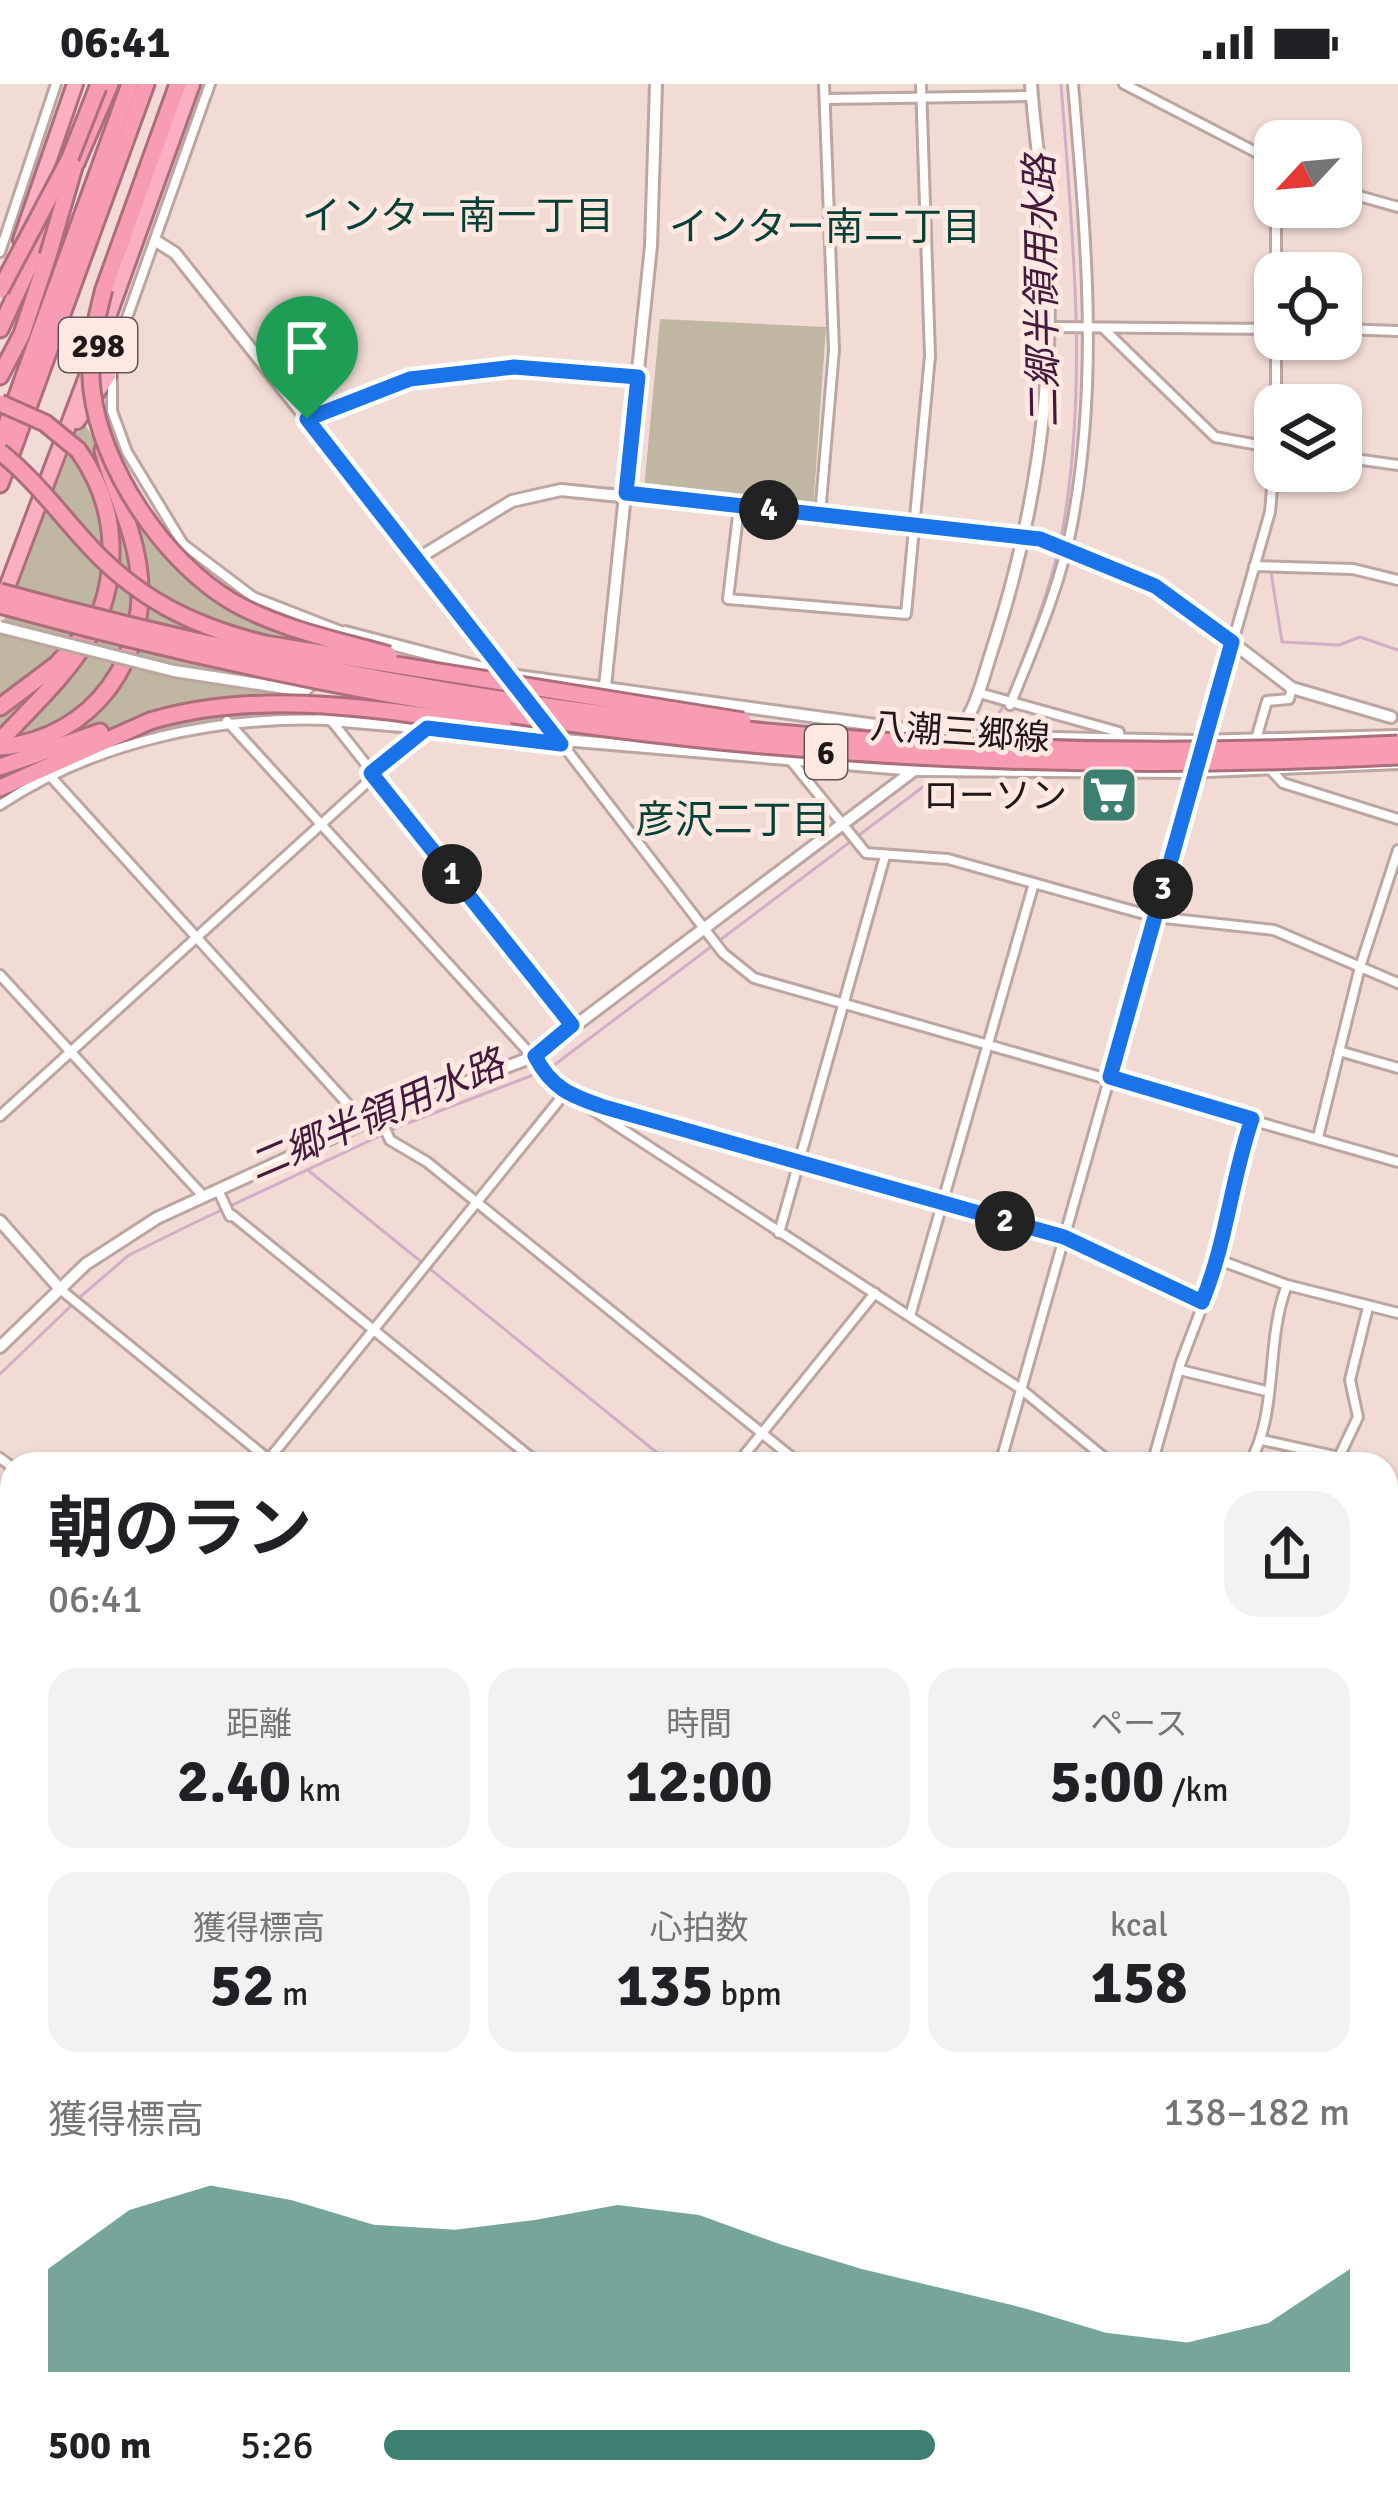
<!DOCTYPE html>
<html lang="ja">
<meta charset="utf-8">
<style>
:root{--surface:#fff;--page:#f2f2f2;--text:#202124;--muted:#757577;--accent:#3d7f70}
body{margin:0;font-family:Signika,"Noto Sans JP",sans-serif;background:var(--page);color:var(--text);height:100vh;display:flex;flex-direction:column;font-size:45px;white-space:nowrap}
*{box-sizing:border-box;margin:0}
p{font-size:39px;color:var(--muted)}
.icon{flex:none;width:66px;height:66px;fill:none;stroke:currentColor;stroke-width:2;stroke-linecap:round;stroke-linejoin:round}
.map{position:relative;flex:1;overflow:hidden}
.sheet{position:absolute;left:0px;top:1368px;width:1398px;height:1065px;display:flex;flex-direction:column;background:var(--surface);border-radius:36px 36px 0 0;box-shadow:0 3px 9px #0004}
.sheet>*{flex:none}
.needle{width:78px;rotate:244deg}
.tools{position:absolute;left:1254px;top:36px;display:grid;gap:24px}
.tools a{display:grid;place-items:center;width:108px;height:108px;border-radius:24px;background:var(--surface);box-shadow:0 3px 9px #0004;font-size:60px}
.pin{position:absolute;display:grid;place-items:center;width:102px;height:102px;color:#fff;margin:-123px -51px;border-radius:50% 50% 50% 0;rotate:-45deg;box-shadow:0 0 12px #0007}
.pin .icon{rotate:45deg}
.km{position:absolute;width:60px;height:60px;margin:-30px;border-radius:50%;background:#222;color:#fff;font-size:33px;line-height:60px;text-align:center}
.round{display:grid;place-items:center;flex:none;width:126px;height:126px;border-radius:36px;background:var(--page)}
.headline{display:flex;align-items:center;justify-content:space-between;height:204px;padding:0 48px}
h1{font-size:66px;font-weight:700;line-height:90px}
.metrics{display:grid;grid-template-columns:repeat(3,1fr);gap:18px;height:204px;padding:12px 48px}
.metrics div{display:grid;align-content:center;border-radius:30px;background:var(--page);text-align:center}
.metrics b{font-size:60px;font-weight:700}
.metrics small{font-size:33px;font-weight:400}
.metrics p{font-size:33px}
.chart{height:336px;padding:24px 48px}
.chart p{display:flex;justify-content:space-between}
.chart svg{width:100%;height:216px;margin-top:12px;fill:var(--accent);opacity:.7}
ul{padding:0 48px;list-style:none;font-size:39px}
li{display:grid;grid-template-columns:192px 144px 1fr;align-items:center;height:90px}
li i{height:30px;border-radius:15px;background:var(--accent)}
.status{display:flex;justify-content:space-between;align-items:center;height:84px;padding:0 60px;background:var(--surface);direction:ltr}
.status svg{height:33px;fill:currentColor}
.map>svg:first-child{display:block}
</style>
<div class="status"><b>06:41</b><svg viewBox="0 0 49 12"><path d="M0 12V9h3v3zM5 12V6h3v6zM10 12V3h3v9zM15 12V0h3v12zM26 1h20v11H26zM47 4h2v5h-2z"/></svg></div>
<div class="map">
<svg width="1398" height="2432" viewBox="0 0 1398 2432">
<rect width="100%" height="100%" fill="#f2dbd5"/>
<g fill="#bfb7a1">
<path d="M 660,235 L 826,243 L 813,425 L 644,406 Z"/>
<path d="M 82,335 C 114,390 169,487 223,521 C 249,537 280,546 309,557 L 311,629 C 186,632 110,663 0,717 L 0,547 Z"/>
<path d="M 1398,2075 L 1398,2222 L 1389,2229 L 1386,2081 Z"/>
</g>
<g fill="#d1adc6">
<path d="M 1398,1763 L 1398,2069 L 1386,2073 L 1386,1772 Z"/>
<path d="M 471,2421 L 837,2421 L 818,2432 L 450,2432 Z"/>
</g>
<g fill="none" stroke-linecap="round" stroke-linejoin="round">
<g stroke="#d1adc6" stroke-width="3">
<path d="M 1276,405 L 1278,387"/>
<path d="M 1271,488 L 1282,558 L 1339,561 L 1360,553 L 1398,566"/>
<path d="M 1009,612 C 1030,555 1054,498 1064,438 C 1088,293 1072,145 1061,0"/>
<path d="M 987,647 L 1005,620"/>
<path d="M 309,1087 L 671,1380"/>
<path d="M 79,1214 L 129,1171 L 194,1139 L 403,1041 L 549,985 L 940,690"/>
<path d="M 0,1290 L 72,1221"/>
<path d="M 0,1908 L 12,1918"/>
<path d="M 0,2268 L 12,2259"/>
</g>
<g stroke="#bca6a1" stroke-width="14">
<g id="minor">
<path d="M 210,0 L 112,276 L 112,327 L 127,368 L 183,460 L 253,513 L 343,548"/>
<path d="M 1124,0 L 1275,78"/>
<path d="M 826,15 L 1032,12"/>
<path d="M 1341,107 L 1398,123"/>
<path d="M 0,168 L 56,0"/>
<path d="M 1276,189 L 1276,123"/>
<path d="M 1049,243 L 1275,245"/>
<path d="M 1341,245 L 1398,247"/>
<path d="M 1105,246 L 1215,353 L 1275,364"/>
<path d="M 1276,321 L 1276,255"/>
<path d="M 1341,373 L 1398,381"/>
<path d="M 739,423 L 728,515 L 906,530 L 930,272 L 921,0"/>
<path d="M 820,431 L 834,266 L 824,0"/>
<path d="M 1023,453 L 1094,475"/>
<path d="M 1254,482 L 1353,485 L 1398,496"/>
<path d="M 979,609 L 1119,648 L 1120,655"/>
<path d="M 1010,621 C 1035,560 1063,496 1074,430 C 1099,287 1085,144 1073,0"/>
<path d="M 227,637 L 533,973"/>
<path d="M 546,639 L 723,869 L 754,894 L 1398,1078"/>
<path d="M 1256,655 L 1267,617 L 1289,615 L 1292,604"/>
<path d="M 1204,659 L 1270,428 L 1275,370"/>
<path d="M 788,673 L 866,769 L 948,775 L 1155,833 L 1274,846 L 1398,899"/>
<path d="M 1269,684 L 1283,699 L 1398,735"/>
<path d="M 52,694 L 364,1038"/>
<path d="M 0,721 C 96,657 218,632 331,636 L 572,941"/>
<path d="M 0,891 L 204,1113"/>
<path d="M 1339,967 L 1398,984"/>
<path d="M 535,972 L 550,998 L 1021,1305 L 1112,1380"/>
<path d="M 582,1016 L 1064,1153 L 1202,1218"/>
<path d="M 0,1032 L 426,645"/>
<path d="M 379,1032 L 390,1056 L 427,1078 L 800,1380"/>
<path d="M 1318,1053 L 1360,883 L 1398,766"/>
<path d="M 218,1106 L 230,1132"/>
<path d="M 232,1131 L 539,1380"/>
<path d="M 779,1149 L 885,772"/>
<path d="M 1219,1176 L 1287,1201 L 1398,1229"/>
<path d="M 60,1205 L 274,1380"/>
<path d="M 910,1232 L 1034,799"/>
<path d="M 1180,1286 L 1266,1307"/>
<path d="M 1262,1356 L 1339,1373 L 1358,1333 L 1350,1296 L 1368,1223"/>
<path d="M 0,1374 L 12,1383"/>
<path d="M 265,1380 L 565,1009"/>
<path d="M 737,1380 L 875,1209"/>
<path d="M 1000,1380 L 1197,685"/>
<path d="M 1152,1380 L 1181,1278 L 1223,1168 L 1235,1086 L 1253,1035"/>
<path d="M 1249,1380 C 1279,1329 1265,1257 1287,1201"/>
<path d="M 1386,1480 L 1398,1470"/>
<path d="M 1386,1570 L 1398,1558"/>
<path d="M 0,1587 L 12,1596"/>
<path d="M 0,1707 L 12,1692"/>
<path d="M 0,1802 L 12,1812"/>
<path d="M 0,2013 L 12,2023"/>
<path d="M 0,2208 L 12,2198"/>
<path d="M 0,2253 L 12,2272"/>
<path d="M 1386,2273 L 1398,2263"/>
<path d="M 0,2360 L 12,2375"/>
<path d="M 0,2386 L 12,2380"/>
<path d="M 111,2421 L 116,2432"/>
<path d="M 197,2421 L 203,2432"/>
<path d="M 253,2432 L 256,2421"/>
<path d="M 1168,2432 L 1185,2421"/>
</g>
</g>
<g stroke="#bca6a1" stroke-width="16">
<g id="tertiary">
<path d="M 156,157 L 175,169 L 510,591"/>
<path d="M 307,335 C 418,274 517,283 638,293"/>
<path d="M 417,475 L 512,417 L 561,406 L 1023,453"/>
<path d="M 1094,475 L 1170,511 L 1292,604 L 1391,633"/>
<path d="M 604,612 L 651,162 L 656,0"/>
<path d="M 950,657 C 976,634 984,588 995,557 C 1035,431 1055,298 1047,165 C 1044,110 1035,55 1031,0"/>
<path d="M 0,1137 L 60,1205"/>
<path d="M 0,1263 L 86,1180 L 157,1134 L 379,1032 L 535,972 L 917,684"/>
</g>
</g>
<g stroke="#bca6a1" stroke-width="16">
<g id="secondary">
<path d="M 331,558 L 345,548 L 510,591 L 956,652 L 1194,657 L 1398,652"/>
<path d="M 174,587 L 304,607 L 319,593"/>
<path d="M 308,621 L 331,636 L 915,686 L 1186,688 L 1398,679"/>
</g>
</g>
<g stroke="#ac6e7b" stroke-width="18">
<g id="primary">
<path d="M 1386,1726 L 1398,1717"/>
<path d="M 368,2432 L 392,2421"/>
</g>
</g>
<g stroke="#ac6e7b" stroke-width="20">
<g id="trunk">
<path d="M 21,156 L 75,0"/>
<path d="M 96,266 L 192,0"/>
<path d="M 77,337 L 108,292"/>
<path d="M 1,519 L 89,287"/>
</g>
</g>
<g stroke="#ac6e7b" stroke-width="21">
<g id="motorway">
<path d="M 76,79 L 110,0"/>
<path d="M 104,205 L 178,0"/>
<path d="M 0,245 L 59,117"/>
<path d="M 0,292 L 22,250 L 48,172"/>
<path d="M 0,359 L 130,0"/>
<path d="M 0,400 L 146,0"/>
<path d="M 0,623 L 56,581 L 80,555"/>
<path d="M 0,657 C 56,596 114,552 111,461 C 110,426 98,394 78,366"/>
<path d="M 0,663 C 94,655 152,571 138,481 C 132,441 113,404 103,366"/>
<path d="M 0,683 L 100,648"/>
<path d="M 0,704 L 150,637"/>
</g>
</g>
<use href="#minor" stroke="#fff" stroke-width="8"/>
<use href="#tertiary" stroke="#fff" stroke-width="10"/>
<use href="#secondary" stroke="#fff" stroke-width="10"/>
<use href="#primary" stroke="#fbc4d0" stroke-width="12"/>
<use href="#trunk" stroke="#fab0c0" stroke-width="14"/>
<use href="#motorway" stroke="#f89db1" stroke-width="15"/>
<g stroke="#bca6a1" stroke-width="16" stroke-linecap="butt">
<path id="secondary-bridge" d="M 0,543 L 174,587"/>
</g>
<g stroke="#ac6e7b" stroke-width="21" stroke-linecap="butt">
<g id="motorway-bridge">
<path d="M 48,172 L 74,83"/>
<path d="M 104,205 C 95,239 88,271 92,306 C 101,384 164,477 231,517 C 279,545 336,556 389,571"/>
<path d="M 0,206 L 70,74 L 98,3"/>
<path d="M 0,319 L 45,339 L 78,366"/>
<path d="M 0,368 C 32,393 56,425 83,455 C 134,513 191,542 265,560 L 743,637"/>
<path d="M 0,508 C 456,633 926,685 1398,660"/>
<path d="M 0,521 C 470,650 912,697 1398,672"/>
<path d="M 150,637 C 266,603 386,627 504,643"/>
</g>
</g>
<use href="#secondary-bridge" stroke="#fff" stroke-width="10"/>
<use href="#motorway-bridge" stroke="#f89db1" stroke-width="15"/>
</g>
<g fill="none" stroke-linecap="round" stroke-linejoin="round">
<g stroke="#fff" stroke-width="24">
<path id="route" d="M 514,283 L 638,293 L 626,409 L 1040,455 L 1155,502 L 1232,558 L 1110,993 L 1252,1035 C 1231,1096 1227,1157 1202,1218 L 1064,1153 L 604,1023 C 571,1012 551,1004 535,972 L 572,941 L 371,689 L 427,644 L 561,660 L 307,335 L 410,295 Z"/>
</g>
<use href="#route" stroke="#1a73e8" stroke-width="15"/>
</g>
<defs>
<g id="supermarket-square" transform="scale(3)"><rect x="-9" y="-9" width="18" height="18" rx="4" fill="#3d7f70" stroke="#ffe8e2"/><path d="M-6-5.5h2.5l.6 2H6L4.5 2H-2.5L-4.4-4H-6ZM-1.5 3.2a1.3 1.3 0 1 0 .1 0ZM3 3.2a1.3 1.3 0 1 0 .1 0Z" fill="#fff"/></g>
</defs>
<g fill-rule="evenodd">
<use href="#supermarket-square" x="1109" y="711"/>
</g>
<g text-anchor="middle" stroke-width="10" stroke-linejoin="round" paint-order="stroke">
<g fill="#ffe8e2" stroke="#635653" stroke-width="3">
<rect x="59" y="234" width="78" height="54" rx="9"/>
<rect x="805" y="641" width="42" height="54" rx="9"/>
</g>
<g font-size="33" font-weight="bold" fill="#201816">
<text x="98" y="273">298</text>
<text x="826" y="680">6</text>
</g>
<g font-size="36" fill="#201816" stroke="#ffe8e2">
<text transform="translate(960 647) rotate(4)" y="13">八潮三郷線</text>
</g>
<g font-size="36" fill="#201816" stroke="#ffe8e2" text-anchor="end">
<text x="1067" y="724">ローソン</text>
</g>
<g font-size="39" fill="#054137" stroke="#ffe8e2">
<text x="458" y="145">インター南一丁目</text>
<text x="825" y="156">インター南二丁目</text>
<text x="733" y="749">彦沢二丁目</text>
</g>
<g font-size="39" font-style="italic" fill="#45193b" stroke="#ffe8e2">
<text transform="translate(1041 207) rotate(-91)" y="14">二郷半領用水路</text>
<text transform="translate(376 1030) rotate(-23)" y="14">二郷半領用水路</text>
</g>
</g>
</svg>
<div class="tools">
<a><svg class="needle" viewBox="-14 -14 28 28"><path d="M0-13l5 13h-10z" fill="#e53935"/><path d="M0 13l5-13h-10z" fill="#757577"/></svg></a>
<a><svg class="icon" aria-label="locate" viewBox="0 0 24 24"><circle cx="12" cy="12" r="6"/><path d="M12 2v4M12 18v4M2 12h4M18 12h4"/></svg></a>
<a><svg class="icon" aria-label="layers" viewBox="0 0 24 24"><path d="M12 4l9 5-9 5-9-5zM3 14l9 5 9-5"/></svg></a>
</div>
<div class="pin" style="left:307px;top:335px;background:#1e9e55"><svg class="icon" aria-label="arrive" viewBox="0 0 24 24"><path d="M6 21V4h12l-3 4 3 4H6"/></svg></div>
<b class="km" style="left:452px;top:790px">1</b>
<b class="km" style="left:1005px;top:1137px">2</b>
<b class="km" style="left:1163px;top:805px">3</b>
<b class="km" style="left:769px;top:426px">4</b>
<section class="sheet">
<div class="headline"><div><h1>朝のラン</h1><p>06:41</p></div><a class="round"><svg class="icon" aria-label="share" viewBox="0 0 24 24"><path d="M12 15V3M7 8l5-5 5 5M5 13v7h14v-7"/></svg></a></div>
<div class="metrics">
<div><p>距離</p><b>2.40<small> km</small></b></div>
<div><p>時間</p><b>12:00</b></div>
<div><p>ペース</p><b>5:00<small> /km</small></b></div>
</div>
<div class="metrics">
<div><p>獲得標高</p><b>52<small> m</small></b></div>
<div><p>心拍数</p><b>135<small> bpm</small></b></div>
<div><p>kcal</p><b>158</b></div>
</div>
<div class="chart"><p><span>獲得標高</span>138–182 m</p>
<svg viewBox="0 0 160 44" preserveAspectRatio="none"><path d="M0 44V23L10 11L20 6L30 9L40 14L50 15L60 13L70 10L80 12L90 18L100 23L110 27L120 31L130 36L140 38L150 34L160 23V44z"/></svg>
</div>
<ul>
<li><b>500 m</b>5:26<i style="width:57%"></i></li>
</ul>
</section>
</div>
